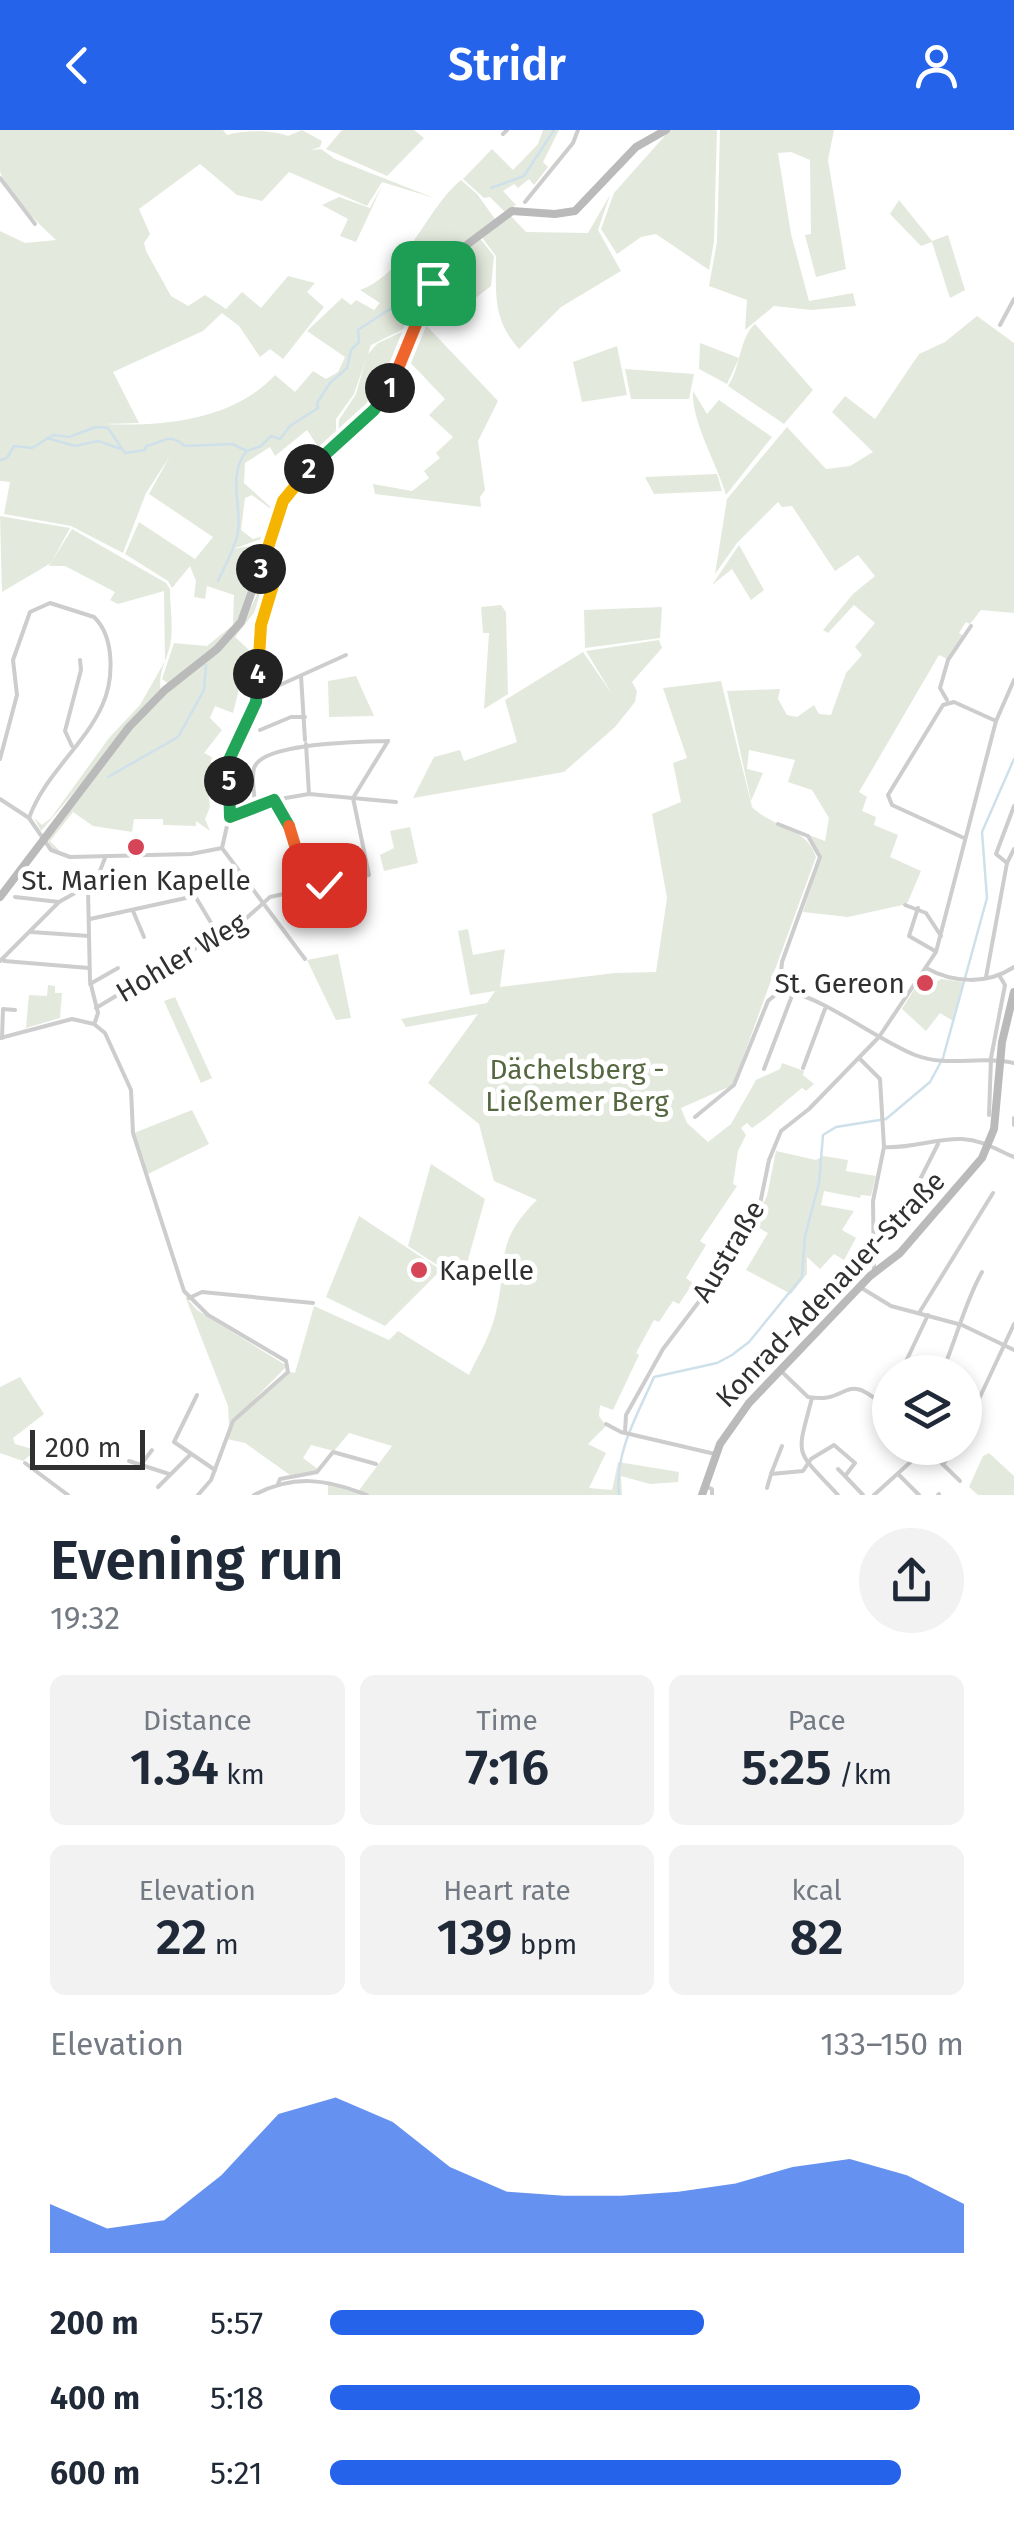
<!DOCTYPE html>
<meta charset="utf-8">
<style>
:root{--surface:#fff;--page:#f2f2f3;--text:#1f2937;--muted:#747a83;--accent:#2563eb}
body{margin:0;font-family:"Fira Sans",sans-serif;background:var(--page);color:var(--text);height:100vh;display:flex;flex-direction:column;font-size:38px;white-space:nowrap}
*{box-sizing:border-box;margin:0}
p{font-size:32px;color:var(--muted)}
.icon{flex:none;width:55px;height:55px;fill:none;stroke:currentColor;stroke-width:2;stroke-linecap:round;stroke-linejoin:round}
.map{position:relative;height:1365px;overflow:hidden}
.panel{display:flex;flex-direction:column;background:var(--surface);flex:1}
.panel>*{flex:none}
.fabs{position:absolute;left:872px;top:1225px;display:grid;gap:20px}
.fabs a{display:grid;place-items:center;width:110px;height:110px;border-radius:50%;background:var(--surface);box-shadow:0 5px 15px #0003;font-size:50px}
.scale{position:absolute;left:30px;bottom:25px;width:115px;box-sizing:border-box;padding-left:10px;border:5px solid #303030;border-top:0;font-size:28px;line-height:35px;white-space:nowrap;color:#303030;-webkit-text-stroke:8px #fff;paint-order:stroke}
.pin{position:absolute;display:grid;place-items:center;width:85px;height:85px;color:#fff;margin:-42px;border-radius:20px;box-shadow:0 5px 15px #0006}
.km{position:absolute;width:50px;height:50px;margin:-25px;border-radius:50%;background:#222;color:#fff;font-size:28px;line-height:50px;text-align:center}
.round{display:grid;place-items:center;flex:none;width:105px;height:105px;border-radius:52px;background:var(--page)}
.summary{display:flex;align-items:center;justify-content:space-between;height:170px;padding:0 50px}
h1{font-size:55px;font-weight:600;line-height:75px}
.figures{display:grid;grid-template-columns:repeat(3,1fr);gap:15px;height:170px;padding:10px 50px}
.figures div{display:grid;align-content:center;border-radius:15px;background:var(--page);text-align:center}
.figures b{font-size:50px;font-weight:600}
.figures small{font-size:28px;font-weight:400}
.figures p{font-size:28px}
.chart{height:280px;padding:20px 50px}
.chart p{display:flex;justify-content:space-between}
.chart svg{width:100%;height:180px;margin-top:10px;fill:var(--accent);opacity:.7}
ul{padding:0 50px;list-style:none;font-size:32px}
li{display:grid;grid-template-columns:160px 120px 1fr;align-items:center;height:75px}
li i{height:25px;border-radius:12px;background:var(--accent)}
header{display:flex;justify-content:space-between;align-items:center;height:130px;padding:0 50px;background:var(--accent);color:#fff;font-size:45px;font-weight:600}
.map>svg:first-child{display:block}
</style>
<header><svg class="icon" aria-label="back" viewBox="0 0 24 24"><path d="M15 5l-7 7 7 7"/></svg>Stridr<svg class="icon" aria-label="person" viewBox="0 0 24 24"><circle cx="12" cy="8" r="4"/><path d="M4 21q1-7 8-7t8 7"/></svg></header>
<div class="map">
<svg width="1014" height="1365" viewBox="0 0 1014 1365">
<rect width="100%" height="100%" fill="#fff"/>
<g fill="#e4e9dd" fill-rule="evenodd">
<path d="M 0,0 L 223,0 L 227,5 C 244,0 272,0 288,6 L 302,0 L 322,11 L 320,17 L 311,20 L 321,19 L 335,29 L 434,68 L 382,52 L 367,76 L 289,42 L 262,71 L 237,65 L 200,34 L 139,79 L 150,104 L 144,113 L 146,121 L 171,166 L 188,176 L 205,165 L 226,179 L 242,162 L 261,178 L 288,146 L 315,153 L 307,162 L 324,177 L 283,229 L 270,219 L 260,227 L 239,196 L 222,183 L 203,201 L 113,242 L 139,293 L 104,294 C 162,297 234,290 275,245 L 295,262 L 313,241 L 326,249 L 338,242 L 345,227 L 307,201 L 342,168 L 351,175 L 356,170 L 374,180 L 380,173 L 360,160 C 407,143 424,81 461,50 L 477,64 L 495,89 L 452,121 L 434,147 L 418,134 L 416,138 L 430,155 L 416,193 L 371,215 L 354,264 L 336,289 L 336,312 L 322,323 L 307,300 L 275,326 L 270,317 L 245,333 L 244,353 L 275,381 L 267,411 L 258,410 L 233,419 L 265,413 C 258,437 254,469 240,489 C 222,515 193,534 169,554 L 162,549 L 174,513 L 207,516 L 233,495 L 234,465 L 207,456 L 205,469 L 194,467 L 196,451 L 190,436 L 172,458 L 168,451 L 125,424 L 139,392 L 195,429 L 213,407 L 149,364 L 170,326 L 146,363 L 123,423 L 71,396 L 4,384 L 10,352 L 0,351 L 0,101 L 25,113 L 56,110 C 40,95 5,62 0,41 C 0,29 0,12 0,0 ZM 252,365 L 271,379 L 263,406 L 253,409 L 241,400 L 245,368 Z"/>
<path d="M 342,0 L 414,0 L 424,8 L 387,46 L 326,19 Z"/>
<path d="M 543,0 L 559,0 L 543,32 L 548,37 L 534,55 L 529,49 L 518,58 L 514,54 L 503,61 L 516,75 L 505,82 L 490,67 L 484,68 L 463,49 L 492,19 L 513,40 L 538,14 Z"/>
<path d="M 670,0 L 717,0 L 714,112 L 709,140 L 656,104 L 641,107 L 617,124 L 601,99 L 614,63 Z"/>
<path d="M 720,0 L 834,0 L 828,30 L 846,139 L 816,147 L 805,105 L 811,104 L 810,30 L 791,22 L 778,23 L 791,104 L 809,171 L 853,163 L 856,176 L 811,180 L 774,176 L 745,200 L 747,170 L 709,156 L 717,112 Z"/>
<path d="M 383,54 L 356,112 L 340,106 L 348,89 L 322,75 L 339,67 L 370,78 Z"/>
<path d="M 610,65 L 598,100 L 621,141 L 561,177 L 519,219 C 492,189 496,162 496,126 L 480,105 L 510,85 L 526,102 L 588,103 Z"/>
<path d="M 899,70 L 932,111 L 948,105 L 965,160 L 950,168 L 932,112 L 921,116 L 890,84 Z"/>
<path d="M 478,106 L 494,126 L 491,156 L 452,186 L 430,166 L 446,132 Z"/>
<path d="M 977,186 L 1014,213 L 1014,483 L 981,480 L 970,494 L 966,492 L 959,503 L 963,506 L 947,529 L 939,525 L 859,662 L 867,667 L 862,681 L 876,687 L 874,695 L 898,705 L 890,727 L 921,741 L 907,774 L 848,787 L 803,782 L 821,727 L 809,705 L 825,711 L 829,688 L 812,660 L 788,652 L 795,630 L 749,620 L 747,639 L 763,643 L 751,671 L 727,561 L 780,559 L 778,569 L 787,585 L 797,587 L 814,575 L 819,584 L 831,585 L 846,543 L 862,525 L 855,517 L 875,493 L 854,475 L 828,503 L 823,500 L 853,464 L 875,446 L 858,425 L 835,441 L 792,376 L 782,377 L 778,372 L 737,413 L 715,444 L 727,369 L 787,297 L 826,339 L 850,336 L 873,322 L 832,282 L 845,266 L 875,289 L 919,224 L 945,212 Z"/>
<path d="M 422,191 L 498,271 L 478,311 L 485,360 L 480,367 L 481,377 L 375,364 L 373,354 L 412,361 L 429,348 L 424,341 L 440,328 L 436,323 L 453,307 L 429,285 L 445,269 L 406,228 Z"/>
<path d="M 755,194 L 813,260 L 784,294 L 728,256 C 741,237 739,208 755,194 Z"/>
<path d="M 415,196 L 379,272 L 338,310 L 339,290 L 356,264 L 367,225 L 378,213 Z"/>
<path d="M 700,213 L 739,228 L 727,254 L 699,239 Z"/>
<path d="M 617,216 L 627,265 L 582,272 L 573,232 Z"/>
<path d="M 625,239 L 694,244 L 689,269 L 631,269 Z"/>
<path d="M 693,261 L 707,284 L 719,270 L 772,307 L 726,365 C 717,334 691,291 693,261 Z"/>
<path d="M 717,344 L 722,361 L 654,364 L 645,347 Z"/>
<path d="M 0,386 L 70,398 L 51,433 L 2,462 Z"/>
<path d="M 72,399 L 166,453 L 170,459 C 170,476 173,494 171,510 C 169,528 157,542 161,560 L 41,701 L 34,688 L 42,695 L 51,688 L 109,608 L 140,575 L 165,531 L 164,461 L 118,474 L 110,470 L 115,462 L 65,436 L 49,436 Z"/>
<path d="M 739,415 L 764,460 L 751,470 L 732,439 L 712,455 Z"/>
<path d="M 264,449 L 271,455 L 271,462 L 257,512 L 257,479 L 235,507 L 249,520 L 233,583 L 215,576 L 210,588 L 222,600 L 204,623 L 212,627 L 208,642 L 225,645 L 207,647 L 210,677 L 205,689 L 210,701 L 196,691 L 196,696 L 167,695 L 163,695 L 163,689 L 134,689 L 132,702 L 93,696 L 73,682 L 50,711 L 61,722 L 53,720 L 47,709 L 138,590 L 247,486 Z"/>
<path d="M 501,475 L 506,482 L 508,564 L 484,579 L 489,503 L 483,503 L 481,477 Z"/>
<path d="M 662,477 L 660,508 L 585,518 L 584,480 Z"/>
<path d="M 659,510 L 662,518 L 632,552 L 637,561 L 635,572 L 615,597 L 564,642 L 413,668 L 434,627 L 460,620 L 464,631 L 517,612 L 505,570 L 583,522 L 612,564 L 586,521 Z"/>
<path d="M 356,546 L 374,586 L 329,587 L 328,551 Z"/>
<path d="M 721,551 L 752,677 C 773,698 807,697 816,727 L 733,955 L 681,978 L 687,993 L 708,1012 L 731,994 L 756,950 L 780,939 L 782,933 L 804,941 L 803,945 L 814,954 L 806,961 L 802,958 C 782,974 769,987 752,998 L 747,993 L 741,998 L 746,1005 L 738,1021 L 733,1054 L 737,1056 L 700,1111 L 706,1115 L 686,1148 L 693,1153 L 679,1174 L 673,1171 L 659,1192 L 654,1190 L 636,1223 L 639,1225 L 613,1280 L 600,1275 L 599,1286 L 606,1296 L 588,1314 L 606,1323 L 589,1358 L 612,1360 L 618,1332 L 679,1342 L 678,1352 L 650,1354 L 621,1346 L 622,1365 L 328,1365 L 328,1354 L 357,1363 L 392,1316 L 349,1303 L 334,1321 L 311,1315 L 303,1328 L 319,1340 L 290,1345 L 245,1313 L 227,1309 L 234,1292 L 290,1242 L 295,1243 L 314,1176 L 389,1210 L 398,1201 L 469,1245 C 478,1226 490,1206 495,1186 C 509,1133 492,1114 537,1070 L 494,1051 L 479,994 L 428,953 L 478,884 L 406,897 L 401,889 L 487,873 L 495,861 L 470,865 L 458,801 L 468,799 L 473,825 L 505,819 L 500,857 L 615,843 L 656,842 L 667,768 L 652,684 L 681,672 L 673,633 L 687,628 L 663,558 Z"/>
<path d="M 410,697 L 418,733 L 384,741 L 380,725 L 394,718 L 390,701 Z"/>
<path d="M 338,824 L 351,888 L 336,890 L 307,830 Z"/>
<path d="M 941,849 L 964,852 L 953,891 L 940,883 L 926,901 L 902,879 L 915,858 L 921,862 Z"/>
<path d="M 48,855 L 55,856 L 55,863 L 62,863 L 60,888 L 26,898 L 29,865 L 47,866 Z"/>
<path d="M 175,867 L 212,948 L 201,953 L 164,871 Z"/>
<path d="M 192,980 L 209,1014 L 148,1044 L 134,1003 Z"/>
<path d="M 776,1021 L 816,1030 L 823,1026 L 848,1030 L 846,1041 L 876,1046 L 871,1066 L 861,1065 L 860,1068 L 824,1061 L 821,1075 L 854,1081 L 842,1100 L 856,1108 L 844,1130 L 834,1124 L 820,1139 L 807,1127 L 807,1144 L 791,1164 L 746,1140 L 768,1103 L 752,1094 L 767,1066 Z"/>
<path d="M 431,1034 L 485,1069 L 462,1151 L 408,1116 Z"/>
<path d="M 359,1086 L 441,1140 L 385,1196 L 326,1167 Z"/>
<path d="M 185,1166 L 197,1180 L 287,1236 L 229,1295 L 228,1276 Z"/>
<path d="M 20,1247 L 44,1284 L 13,1308 L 15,1314 L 36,1320 L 23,1331 L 0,1323 L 0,1257 Z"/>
<path d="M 989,1323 L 1014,1346 L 1014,1365 L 978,1365 L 969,1357 L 983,1326 Z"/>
</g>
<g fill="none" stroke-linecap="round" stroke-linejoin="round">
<g stroke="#cee0ea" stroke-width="2.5">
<path d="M 491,58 L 524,46 L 554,0"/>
<path d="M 47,308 L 75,316 L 98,311 L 121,319"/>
<path d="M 0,330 L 7,328 L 14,316 L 32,318 L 53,305 L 69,307 L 96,297 L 108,298 L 125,323 L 145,320 L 146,316 C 165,313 167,301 185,316 L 232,314 L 247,321 L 261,316 L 271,306 L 280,309 L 290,296 L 318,278 L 317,273 L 330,253 L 347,238 L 351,220 L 359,212 L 358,200 L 399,173 L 410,138 L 430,112"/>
<path d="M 233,417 C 249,388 223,348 247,321"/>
<path d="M 218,451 L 233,419"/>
<path d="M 108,647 L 178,607 L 204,560 L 206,535"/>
<path d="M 619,1365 C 614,1323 638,1284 654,1247 L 717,1233 L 732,1225 L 749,1212 L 802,1147 L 805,1106 L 819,1053 L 823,1005 L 836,997 L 886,989 L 930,952 L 943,928 L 987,768 L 982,702 L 1014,629"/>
</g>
<g stroke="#cdcdcd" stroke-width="4">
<path d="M 503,4 L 507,0"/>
<path d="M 0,48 L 35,94"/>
<path d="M 525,72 L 573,13 L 578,0"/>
<path d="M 1000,195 L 1014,169"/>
<path d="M 301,546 L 305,610"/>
<path d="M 260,564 L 346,525"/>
<path d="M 947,570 L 940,558 L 948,530 L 971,496"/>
<path d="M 260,600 L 291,587 L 305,587"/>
<path d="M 306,614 L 309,664"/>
<path d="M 72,616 L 65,601 L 81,540 L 80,530"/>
<path d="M 0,629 L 17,565 L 13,530 L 30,482 L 50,473 L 94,487 C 115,507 114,550 102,576 C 83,617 45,644 29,688"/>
<path d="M 0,669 L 29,688 L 51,720 L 70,727 L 191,724 L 222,718"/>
<path d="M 274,670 L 295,707 L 308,759"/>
<path d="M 255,677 C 255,666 251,648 254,638 C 262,612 365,612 388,611"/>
<path d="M 229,687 L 274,670 L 309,664 L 396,672"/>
<path d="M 778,694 L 808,706 L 820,727 L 782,832 L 781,843 L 791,862 C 830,872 876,909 915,925 C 949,938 979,925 1014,933"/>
<path d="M 964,708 L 892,675 L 888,665 L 943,575 L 954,572 L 996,591"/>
<path d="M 222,718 L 229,687 L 228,632 L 257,572 L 261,495 L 273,463 L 270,450 L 260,445"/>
<path d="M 222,718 L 305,829"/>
<path d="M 1007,733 L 996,724 L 1014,676"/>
<path d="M 88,759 L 90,851 L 98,883 L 95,892"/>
<path d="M 15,767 L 59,772"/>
<path d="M 905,775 L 926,783 L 941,806"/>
<path d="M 918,778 L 909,806 L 935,821"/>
<path d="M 133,781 L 144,807"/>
<path d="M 90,789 L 195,766 L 219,806"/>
<path d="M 31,802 L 89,806"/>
<path d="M 0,831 L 59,772 L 96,751 L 105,728"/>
<path d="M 4,831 L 89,838"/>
<path d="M 926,838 C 953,853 987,855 1014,837"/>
<path d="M 986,847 L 1007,733 L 1014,719"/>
<path d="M 90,854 L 118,838"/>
<path d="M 96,878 L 199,816 L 232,801 L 270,767 L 369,745 L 353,668 L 388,611"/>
<path d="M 0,908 L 72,889 L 94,894 L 105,903 L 131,960 L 133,1003 L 184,1161 L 208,1185 L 286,1231 L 288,1242 L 233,1291 L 211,1350 L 198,1365"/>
<path d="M 2,908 L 3,879 L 15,880"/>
<path d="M 859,928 L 880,949 L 884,1017 L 873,1071 L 874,1142"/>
<path d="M 803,938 L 825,879"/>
<path d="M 764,939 L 793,863"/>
<path d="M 989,985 L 991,928 L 1005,855 L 999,845"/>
<path d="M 695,987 L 734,955 L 768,871 L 775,865 L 791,862"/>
<path d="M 1014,988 L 1014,995"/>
<path d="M 884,1017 C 911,1019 936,1008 962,1009 C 982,1010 997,1020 1014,1027"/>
<path d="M 901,1087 L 938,1014"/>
<path d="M 860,1157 L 891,1176 L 962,1195 L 1014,1220"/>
<path d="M 189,1168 L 202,1162 L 313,1173"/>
<path d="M 919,1183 L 993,1063"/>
<path d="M 780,1240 L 808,1267 C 852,1275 842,1235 890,1282"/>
<path d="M 901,1242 L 928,1185"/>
<path d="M 942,1242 C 957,1208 964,1174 982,1142"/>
<path d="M 197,1265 L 174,1312 L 215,1340"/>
<path d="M 812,1268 C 796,1329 794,1318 838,1365"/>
<path d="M 606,1294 L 621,1302 L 715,1324"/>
<path d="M 965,1299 L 1014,1194"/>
<path d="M 625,1302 L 626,1285 L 663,1219 L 707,1161 L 760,1074 L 769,1030 L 781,1001 L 809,979 L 879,907 L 936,822 L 996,591 L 1014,550"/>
<path d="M 782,1316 L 771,1344 L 803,1341 L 811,1329 L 834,1315 L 855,1333 L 845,1346 L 863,1365"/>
<path d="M 926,1318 L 960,1351"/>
<path d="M 129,1331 L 169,1344"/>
<path d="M 143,1332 L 152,1320"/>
<path d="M 25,1333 L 68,1365"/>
<path d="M 943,1334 L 955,1318"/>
<path d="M 838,1339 L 845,1346"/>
<path d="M 898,1344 L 919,1365"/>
<path d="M 278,1354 L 280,1349 L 317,1342 L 333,1322 L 376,1334"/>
<path d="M 704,1356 L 712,1359 L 712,1365"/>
<path d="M 158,1357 L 191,1324"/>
<path d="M 767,1358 L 771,1344"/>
<path d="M 254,1365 C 294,1344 326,1349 367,1365"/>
<path d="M 874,1365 L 926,1318"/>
<path d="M 938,1365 L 939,1364"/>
</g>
<g stroke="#bababa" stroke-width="8">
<path d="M 0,767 L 129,597 L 165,560 L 217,519 L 241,492 L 287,364 L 383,269 L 400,239 L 445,131 L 512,81 L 555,84 L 575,81 L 636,17 L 666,0"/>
<path d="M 702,1365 L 720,1314 L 749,1273 L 870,1146 L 900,1123 L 982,1028 L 994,999 L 1002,912 L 1014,862"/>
</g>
</g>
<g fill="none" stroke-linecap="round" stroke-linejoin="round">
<g stroke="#fff" stroke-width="20">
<path id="split-1" d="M 390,258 L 433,153"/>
</g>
<g stroke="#fff" stroke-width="20">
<path id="split-2" d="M 309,339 L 374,280 L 390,258"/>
</g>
<g stroke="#fff" stroke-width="20">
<path id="split-3" d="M 261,439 L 283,371 L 309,339"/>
</g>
<g stroke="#fff" stroke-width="20">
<path id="split-4" d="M 258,544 L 261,495 L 273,455 L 259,444 L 261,439"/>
</g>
<g stroke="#fff" stroke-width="20">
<path id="split-5" d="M 229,651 L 228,632 L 256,572 L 258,544"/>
</g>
<g stroke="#fff" stroke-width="20">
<path id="split-6" d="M 229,651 L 230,687 L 274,670 L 289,696"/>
</g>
<g stroke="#fff" stroke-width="20">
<path id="split-7" d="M 289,696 L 308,758 L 324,755"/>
</g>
<use href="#split-1" stroke="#f0652b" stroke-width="12"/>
<use href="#split-2" stroke="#22a559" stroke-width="12"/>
<use href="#split-3" stroke="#f5b400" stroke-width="12"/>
<use href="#split-4" stroke="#f5b400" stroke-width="12"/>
<use href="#split-5" stroke="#22a559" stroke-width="12"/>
<use href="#split-6" stroke="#22a559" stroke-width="12"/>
<use href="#split-7" stroke="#f0652b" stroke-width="12"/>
</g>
<g fill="#d64457" stroke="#fff" stroke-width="4">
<circle cx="136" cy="717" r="10"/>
<circle cx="925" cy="853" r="10"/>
<circle cx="419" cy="1140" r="10"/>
</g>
<g text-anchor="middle" stroke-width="10" stroke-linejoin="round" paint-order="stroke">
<g font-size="28" fill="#303030" stroke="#fff">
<text x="136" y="760">St. Marien Kapelle</text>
<text x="905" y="863" text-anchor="end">St. Gereon</text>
<text x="439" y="1150" text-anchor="start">Kapelle</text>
</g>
<g font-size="28" fill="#303030" stroke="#fff">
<text transform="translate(181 827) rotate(-31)" y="10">Hohler Weg</text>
<text transform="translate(728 1121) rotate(-59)" y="10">Austraße</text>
<text transform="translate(830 1159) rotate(-46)" y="10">Konrad-Adenauer-Straße</text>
</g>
<g font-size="28" fill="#566841" stroke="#fff">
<text x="577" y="949">Dächelsberg -<tspan x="577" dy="32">Ließemer Berg</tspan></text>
</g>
</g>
</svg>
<div class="fabs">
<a><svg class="icon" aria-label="layers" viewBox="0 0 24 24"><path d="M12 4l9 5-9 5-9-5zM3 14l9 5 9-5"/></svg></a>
</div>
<div class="scale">200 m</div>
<div class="pin" style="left:433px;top:153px;background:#1e9e55"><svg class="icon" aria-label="arrive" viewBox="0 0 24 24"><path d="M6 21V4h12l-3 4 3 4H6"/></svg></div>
<div class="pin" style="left:324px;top:755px;background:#d93025"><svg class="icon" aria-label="check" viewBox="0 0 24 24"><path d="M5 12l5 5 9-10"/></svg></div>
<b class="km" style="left:390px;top:258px">1</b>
<b class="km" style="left:309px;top:339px">2</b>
<b class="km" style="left:261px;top:439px">3</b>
<b class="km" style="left:258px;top:544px">4</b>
<b class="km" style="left:229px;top:651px">5</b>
</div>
<section class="panel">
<div class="summary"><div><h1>Evening run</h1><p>19:32</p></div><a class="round"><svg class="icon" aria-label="share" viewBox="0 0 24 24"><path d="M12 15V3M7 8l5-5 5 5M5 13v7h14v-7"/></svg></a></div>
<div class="figures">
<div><p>Distance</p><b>1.34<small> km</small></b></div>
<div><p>Time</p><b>7:16</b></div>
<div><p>Pace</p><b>5:25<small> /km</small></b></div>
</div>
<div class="figures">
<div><p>Elevation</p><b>22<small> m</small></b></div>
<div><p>Heart rate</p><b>139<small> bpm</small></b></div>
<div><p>kcal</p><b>82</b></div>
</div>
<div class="chart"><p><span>Elevation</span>133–150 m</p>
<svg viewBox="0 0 160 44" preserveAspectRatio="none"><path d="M0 44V32L10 38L20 36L30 25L40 10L50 6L60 12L70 23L80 29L90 30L100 30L110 29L120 27L130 23L140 21L150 25L160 32V44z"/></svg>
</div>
<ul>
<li><b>200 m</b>5:57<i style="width:59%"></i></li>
<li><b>400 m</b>5:18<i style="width:93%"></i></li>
<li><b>600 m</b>5:21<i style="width:90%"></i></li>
</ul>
</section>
